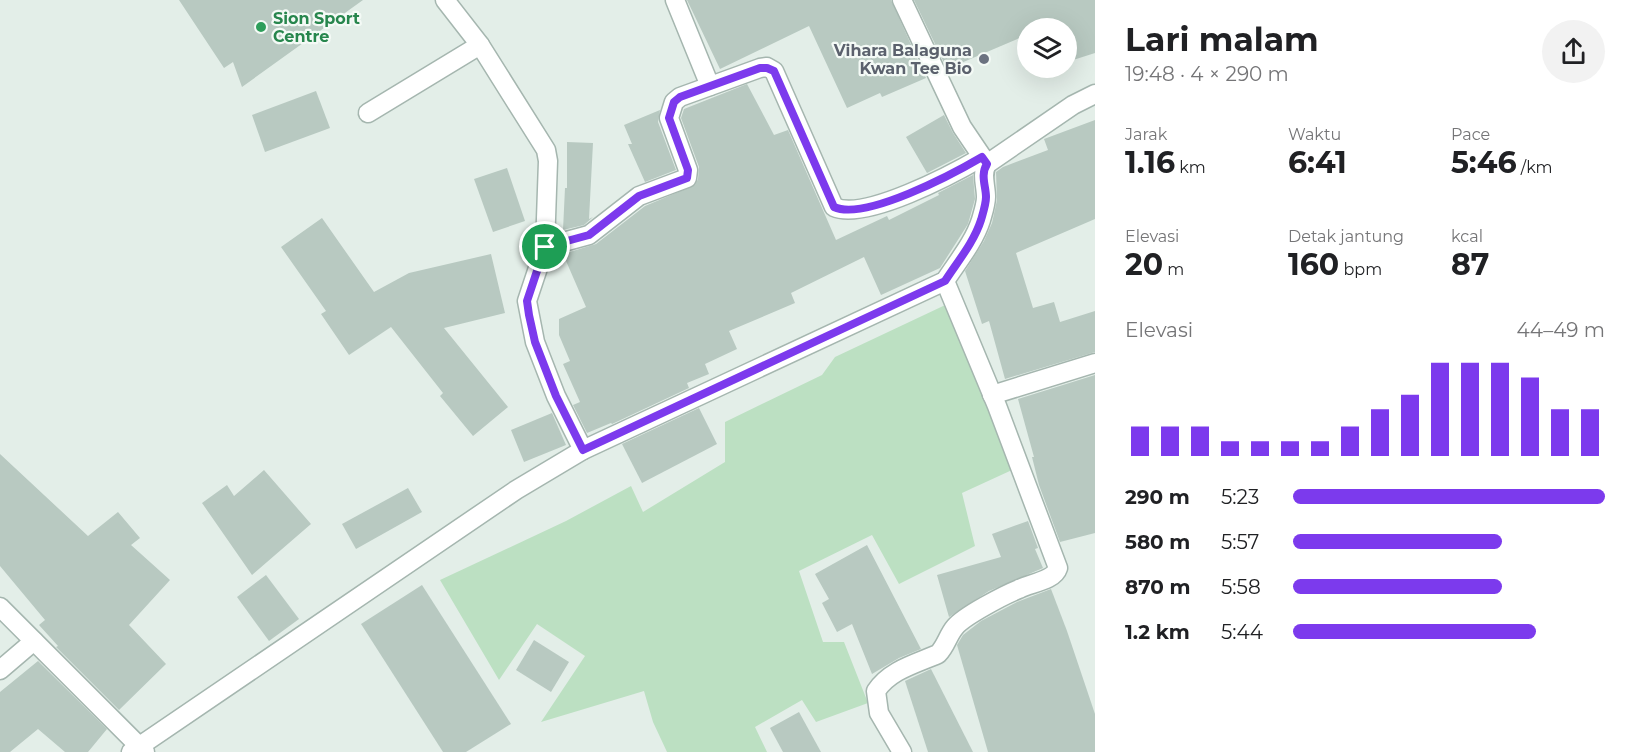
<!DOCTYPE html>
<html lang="id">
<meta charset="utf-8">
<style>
:root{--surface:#fff;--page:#f2f2f2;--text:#202124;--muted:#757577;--accent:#7c3aed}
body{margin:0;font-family:Montserrat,sans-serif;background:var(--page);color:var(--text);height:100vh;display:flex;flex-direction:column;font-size:22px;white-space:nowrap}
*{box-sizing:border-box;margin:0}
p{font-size:20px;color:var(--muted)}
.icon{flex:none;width:33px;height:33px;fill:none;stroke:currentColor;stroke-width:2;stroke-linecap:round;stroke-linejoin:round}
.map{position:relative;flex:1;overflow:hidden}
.details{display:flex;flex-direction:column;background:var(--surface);width:540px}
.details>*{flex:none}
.controls{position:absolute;left:1017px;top:18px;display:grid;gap:12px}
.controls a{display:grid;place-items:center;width:60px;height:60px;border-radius:50%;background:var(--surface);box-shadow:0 6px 24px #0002;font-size:30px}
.pin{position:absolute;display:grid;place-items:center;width:51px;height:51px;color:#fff;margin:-26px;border:3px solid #fff;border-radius:50%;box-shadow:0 2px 6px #0007}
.round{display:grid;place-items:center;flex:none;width:63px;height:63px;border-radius:32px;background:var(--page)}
.summary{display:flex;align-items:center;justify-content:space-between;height:102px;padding:0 30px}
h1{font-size:33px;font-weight:700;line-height:45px}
.metrics{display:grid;grid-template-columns:repeat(3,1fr);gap:9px;height:102px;padding:6px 30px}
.metrics div{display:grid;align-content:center}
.metrics b{font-size:30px;font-weight:700}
.metrics small{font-size:16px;font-weight:400}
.metrics p{font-size:16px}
.chart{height:168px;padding:12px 30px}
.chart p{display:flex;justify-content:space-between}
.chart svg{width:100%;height:108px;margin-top:6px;stroke:var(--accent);stroke-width:6}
ul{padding:0 30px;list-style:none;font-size:20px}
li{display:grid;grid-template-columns:96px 72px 1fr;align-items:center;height:45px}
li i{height:15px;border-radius:8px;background:var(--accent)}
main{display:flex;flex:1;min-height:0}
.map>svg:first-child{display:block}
</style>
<main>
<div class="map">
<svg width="1095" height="752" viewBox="0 0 1095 752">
<rect width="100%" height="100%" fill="#e3eee8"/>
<path fill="#bce0c2" d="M 958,299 L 1025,464 L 962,493 L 975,546 L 899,584 L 872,535 L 799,571 L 823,642 L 844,642 L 868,703 L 816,722 L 802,700 L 755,727 L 767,752 L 667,752 L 653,722 L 644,691 L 541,722 L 585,656 L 537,624 L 499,680 L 440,580 L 566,521 L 631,486 L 643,512 L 725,462 L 725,422 L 822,375 L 835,357 Z"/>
<g fill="#b8c9c1">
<path d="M 179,0 L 363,0 L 242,87 L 233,62 L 224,68 Z"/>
<path d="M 687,0 L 891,0 L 926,78 L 882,97 L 880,93 L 847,108 L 809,26 L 720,69 Z"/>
<path d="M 914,0 L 1095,0 L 1095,53 L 1070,61 L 1066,49 L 1066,28 L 1028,28 L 1028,47 L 1022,37 L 947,69 Z"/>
<path d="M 747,84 L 774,135 L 788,130 L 836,240 L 887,216 L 889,220 L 939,195 L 938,193 L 973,175 L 975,199 L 968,224 L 940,268 L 881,295 L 864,257 L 791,293 L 795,303 L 729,331 L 737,349 L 705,364 L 709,374 L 687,383 L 689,388 L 612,424 L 611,423 L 587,433 L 573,405 L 580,402 L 563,364 L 570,361 L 559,335 L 559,319 L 586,307 L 563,254 L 596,244 L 645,206 L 695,185 L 698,179 L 699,167 L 681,118 L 684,109 Z"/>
<path d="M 316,91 L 330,128 L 265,152 L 252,115 Z"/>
<path d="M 660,110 L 658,122 L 676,170 L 645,182 L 628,144 L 632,144 L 624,125 Z"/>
<path d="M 944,115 L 953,133 L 966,153 L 927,173 L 906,137 Z"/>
<path d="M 1095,120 L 1095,219 L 1016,253 L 1033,308 L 1054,302 L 1060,322 L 1095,311 L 1095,352 L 1005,379 L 989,321 L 982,324 L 965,271 L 984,241 L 992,223 L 997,200 L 996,172 L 1003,167 L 1048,150 L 1044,139 Z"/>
<path d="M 567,142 L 593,143 L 589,219 L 593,217 L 584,225 L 563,230 L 565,188 L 567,188 Z"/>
<path d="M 507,168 L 525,221 L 493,232 L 474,179 Z"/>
<path d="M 322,218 L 374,292 L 409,273 L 491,254 L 505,313 L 444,328 L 508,407 L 473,436 L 440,396 L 443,393 L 391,327 L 349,355 L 321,314 L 326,311 L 281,247 Z"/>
<path d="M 1095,375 L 1095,533 L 1060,542 L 1039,485 L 1032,457 L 1034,457 L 1018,399 Z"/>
<path d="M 699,408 L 717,444 L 642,483 L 622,444 Z"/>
<path d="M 552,413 L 566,445 L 524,462 L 511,430 Z"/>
<path d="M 0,454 L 88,536 L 118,512 L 140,538 L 131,545 L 170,580 L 129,625 L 166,664 L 119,710 L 56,647 L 58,646 L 39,625 L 45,620 L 0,566 Z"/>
<path d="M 264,470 L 311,524 L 252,575 L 202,503 L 227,485 L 234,496 Z"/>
<path d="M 408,488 L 422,512 L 356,549 L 342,524 Z"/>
<path d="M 1028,521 L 1038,548 L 1035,549 L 1043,568 L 989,591 L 949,617 L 937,575 L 1001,557 L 992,534 Z"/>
<path d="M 867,545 L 921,649 L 899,658 L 872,674 L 852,624 L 837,632 L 822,603 L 829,599 L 815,574 Z"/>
<path d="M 266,575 L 299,619 L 269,641 L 237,597 Z"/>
<path d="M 422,585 L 511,724 L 466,752 L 443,752 L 361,624 Z"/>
<path d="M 1051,589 L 1067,631 L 1095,714 L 1095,752 L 988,752 L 957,645 L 963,635 L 981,621 L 1017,602 Z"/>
<path d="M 534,640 L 569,662 L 551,692 L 516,670 Z"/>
<path d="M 38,661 L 107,729 L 88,752 L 65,752 L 38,729 L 10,752 L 0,752 L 0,692 Z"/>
<path d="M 931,669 L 973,752 L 928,752 L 905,681 Z"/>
<path d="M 799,712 L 821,752 L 783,752 L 770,728 Z"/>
</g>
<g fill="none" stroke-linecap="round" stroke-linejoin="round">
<g stroke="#a5b6af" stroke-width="21">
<g id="minor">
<path d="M 445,0 L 480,45 L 546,150 L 548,161 L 545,247 L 527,301 L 535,342 L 556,396 L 583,450"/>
<path d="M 675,0 L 710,86"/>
<path d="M 902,0 L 962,127 L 987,164"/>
<path d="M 368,113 L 480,45"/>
<path d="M 545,247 L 589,235 L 639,196 L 687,178 L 688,170 L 669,118 L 674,102 L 680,97 L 760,68 L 767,67 L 774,71 L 834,207 C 865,221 953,174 982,157"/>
<path d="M 992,395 L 1095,363"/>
<path d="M 0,607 L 145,752"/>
<path d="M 0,670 L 34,641"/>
<path d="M 131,752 L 516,490 L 583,450 L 945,281 C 958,261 974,242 981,220 C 983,213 986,204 986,197 C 986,185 981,175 987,164 L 1073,105 L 1095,94"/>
<path d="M 902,752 L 879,713 L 876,691 C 890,670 915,664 938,654 C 946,646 948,635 955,627 C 964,616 1004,595 1019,589 C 1030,583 1054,581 1058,568 L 997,406 L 945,281"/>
</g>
</g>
<use href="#minor" stroke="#fff" stroke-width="18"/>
</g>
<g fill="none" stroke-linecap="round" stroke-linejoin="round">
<g stroke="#fff" stroke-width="12">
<path id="route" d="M 760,68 L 767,68 L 774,71 L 834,207 C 865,221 953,174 982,157 L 987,164 C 980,175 986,186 986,197 C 986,204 983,213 981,220 C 974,242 958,261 945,281 L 583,450 L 556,396 L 535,342 L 529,315 L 527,301 L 545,247 L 589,235 L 639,196 L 687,178 L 688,170 L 669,118 L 674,102 L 680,97 Z"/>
</g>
<use href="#route" stroke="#7c3aed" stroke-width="8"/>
</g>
<circle fill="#2e9e5b" stroke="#f4faf6" stroke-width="2" cx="261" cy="27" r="6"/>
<circle fill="#6b7280" stroke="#f4faf6" stroke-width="2" cx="984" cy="59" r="6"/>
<g text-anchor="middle" stroke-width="4.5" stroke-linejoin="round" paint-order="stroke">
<g font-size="16" font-weight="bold" fill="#27864d" stroke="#f4faf6" text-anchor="start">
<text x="273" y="24">Sion Sport<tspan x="273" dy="18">Centre</tspan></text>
</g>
<g font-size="16" font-weight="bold" fill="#5b616d" stroke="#f4faf6" text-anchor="end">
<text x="972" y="56">Vihara Balaguna<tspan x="972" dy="18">Kwan Tee Bio</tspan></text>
</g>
</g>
</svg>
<div class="controls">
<a><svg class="icon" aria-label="layers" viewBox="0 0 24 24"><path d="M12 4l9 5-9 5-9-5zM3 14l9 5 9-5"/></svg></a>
</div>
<div class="pin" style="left:545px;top:247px;background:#1e9e55"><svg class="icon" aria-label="arrive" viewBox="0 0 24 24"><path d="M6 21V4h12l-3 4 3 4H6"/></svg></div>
</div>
<section class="details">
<div class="summary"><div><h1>Lari malam</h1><p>19:48 · 4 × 290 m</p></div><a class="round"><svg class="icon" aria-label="share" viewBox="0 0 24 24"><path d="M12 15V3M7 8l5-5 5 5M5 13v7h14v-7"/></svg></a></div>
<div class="metrics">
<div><p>Jarak</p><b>1.16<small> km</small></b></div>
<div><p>Waktu</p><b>6:41</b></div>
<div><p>Pace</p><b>5:46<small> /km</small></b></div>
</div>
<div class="metrics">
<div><p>Elevasi</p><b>20<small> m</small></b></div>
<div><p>Detak jantung</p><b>160<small> bpm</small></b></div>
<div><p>kcal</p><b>87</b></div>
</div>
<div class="chart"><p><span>Elevasi</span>44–49 m</p>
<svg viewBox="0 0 160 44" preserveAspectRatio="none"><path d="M5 44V32M15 44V32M25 44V32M35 44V38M45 44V38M55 44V38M65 44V38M75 44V32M85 44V25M95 44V19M105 44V6M115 44V6M125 44V6M135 44V12M145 44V25M155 44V25"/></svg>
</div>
<ul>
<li><b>290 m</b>5:23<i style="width:100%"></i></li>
<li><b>580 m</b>5:57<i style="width:67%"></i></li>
<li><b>870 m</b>5:58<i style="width:67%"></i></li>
<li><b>1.2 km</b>5:44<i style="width:78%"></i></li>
</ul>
</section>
</main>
